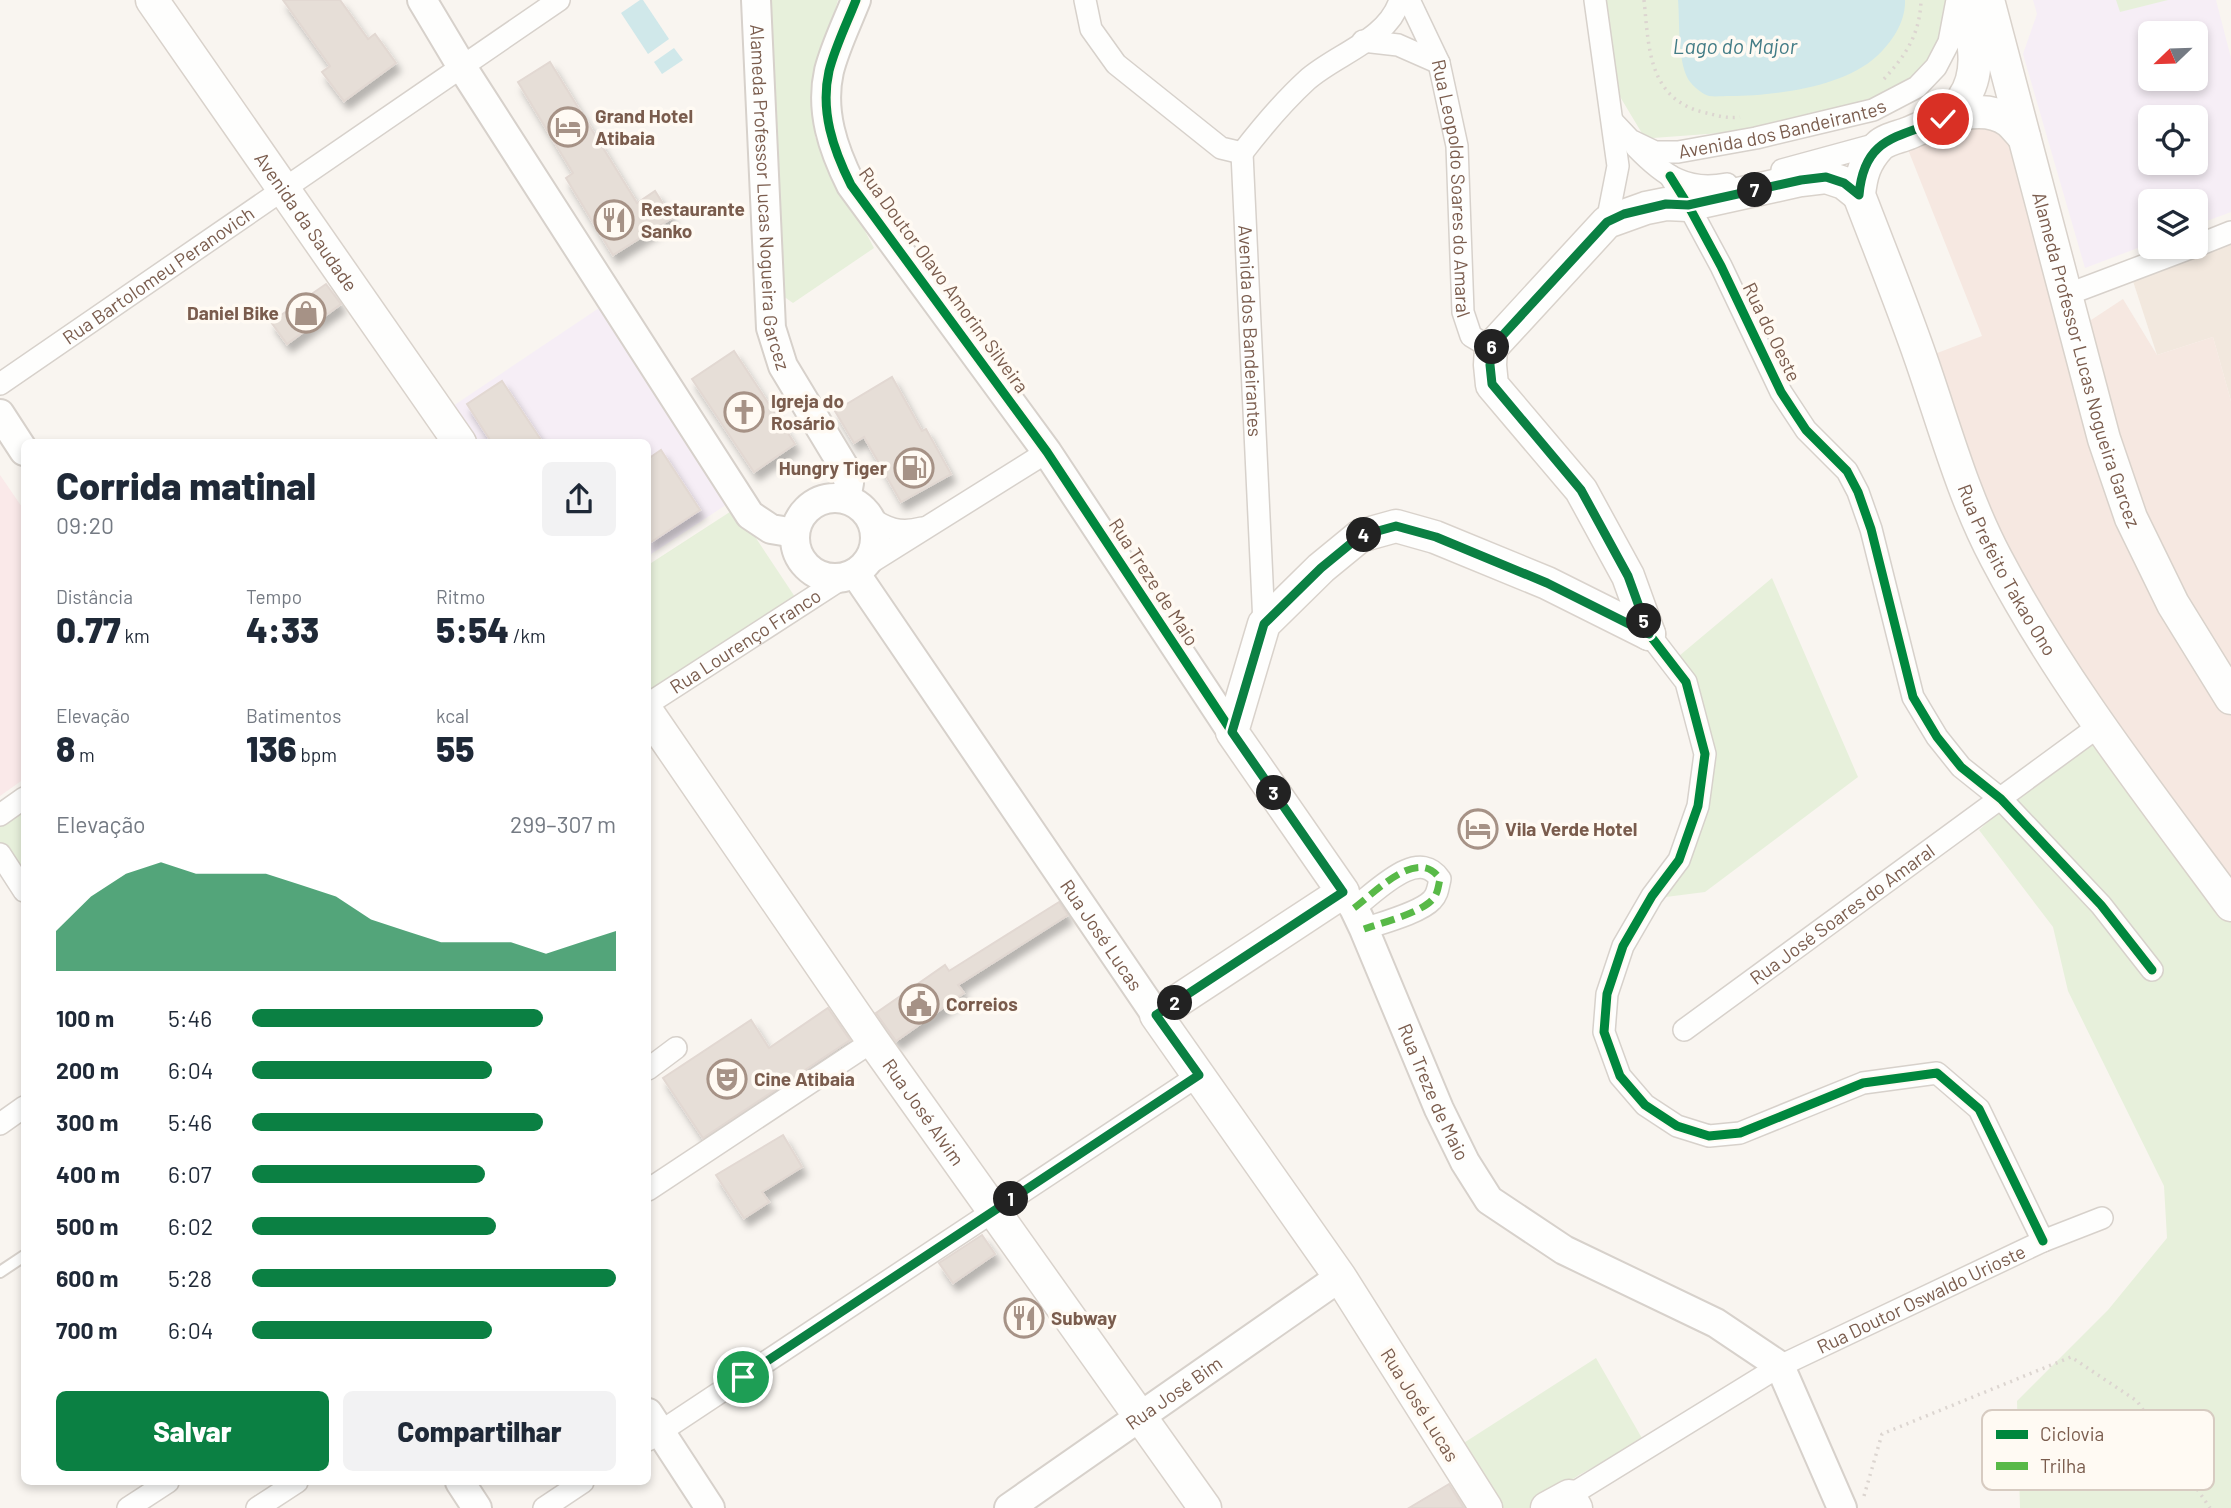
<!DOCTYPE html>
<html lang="pt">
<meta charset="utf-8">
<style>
:root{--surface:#fff;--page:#f2f2f3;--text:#1f2937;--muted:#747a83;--accent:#0b8043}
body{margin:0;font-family:Barlow,sans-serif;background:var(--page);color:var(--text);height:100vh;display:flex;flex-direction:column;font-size:26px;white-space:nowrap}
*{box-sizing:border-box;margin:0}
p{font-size:23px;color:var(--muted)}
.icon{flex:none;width:38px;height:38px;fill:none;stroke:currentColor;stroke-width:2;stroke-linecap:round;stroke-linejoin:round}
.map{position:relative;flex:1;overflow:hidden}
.details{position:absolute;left:21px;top:439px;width:630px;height:1046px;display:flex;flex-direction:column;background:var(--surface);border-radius:10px;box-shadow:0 4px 10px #0003}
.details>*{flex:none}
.needle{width:46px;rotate:247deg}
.buttons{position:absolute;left:2138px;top:21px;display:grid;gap:14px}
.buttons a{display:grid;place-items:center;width:70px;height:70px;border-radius:10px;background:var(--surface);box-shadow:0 4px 10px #0003;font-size:35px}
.pin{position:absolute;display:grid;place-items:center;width:60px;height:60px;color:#fff;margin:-30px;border:4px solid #fff;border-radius:50%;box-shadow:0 2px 7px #0007}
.km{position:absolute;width:35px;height:35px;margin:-18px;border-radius:50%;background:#222;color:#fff;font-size:19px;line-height:35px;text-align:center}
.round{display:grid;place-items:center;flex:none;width:74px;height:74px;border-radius:10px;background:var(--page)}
.headline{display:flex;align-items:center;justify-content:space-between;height:119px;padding:0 35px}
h1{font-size:38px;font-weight:800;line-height:52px}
.stats{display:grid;grid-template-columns:repeat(3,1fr);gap:10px;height:119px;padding:7px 35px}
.stats div{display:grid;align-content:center}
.stats b{font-size:35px;font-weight:800}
.stats small{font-size:19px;font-weight:400}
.stats p{font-size:19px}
.chart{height:196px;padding:14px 35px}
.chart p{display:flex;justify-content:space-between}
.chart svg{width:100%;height:126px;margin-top:7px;fill:var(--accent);opacity:.7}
.button{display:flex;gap:14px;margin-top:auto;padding:14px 35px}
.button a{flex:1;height:80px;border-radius:10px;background:var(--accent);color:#fff;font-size:28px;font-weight:800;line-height:80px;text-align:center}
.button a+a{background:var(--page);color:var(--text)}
ul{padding:0 35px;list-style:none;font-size:23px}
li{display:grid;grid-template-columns:112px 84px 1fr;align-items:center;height:52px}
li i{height:18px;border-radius:9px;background:var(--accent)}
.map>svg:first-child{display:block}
</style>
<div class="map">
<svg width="2231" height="1508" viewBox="0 0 2231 1508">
<defs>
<filter id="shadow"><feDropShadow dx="4.5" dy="8" stdDeviation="3.5" flood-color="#0004"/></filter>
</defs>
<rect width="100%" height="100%" fill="#f9f5f0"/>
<path fill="#f2e8de" d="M 2231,236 L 2231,401 L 2213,337 L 2157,355 L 2132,278 Z"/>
<g fill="#f6e8e1">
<path d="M 1943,120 L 2008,125 L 2100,441 L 2231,708 L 2231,902 L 1997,553 L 1924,358 L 1982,336 L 1903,137 Z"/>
<path d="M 2123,299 L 2157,355 L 2213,337 L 2231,401 L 2231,681 L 2136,516 L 2085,324 Z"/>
</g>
<g fill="#f6eef6" fill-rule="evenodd">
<path d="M 2033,0 L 2216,0 L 2231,58 L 2231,212 L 2196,225 L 2196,201 L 2151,201 L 2151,243 L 2085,268 L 2023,54 L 2037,14 ZM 2151,33 L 2196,33 L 2196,79 L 2151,79 ZM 2151,117 L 2196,117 L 2196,163 L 2151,163 Z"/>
<path d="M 605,304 L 732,501 L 648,556 L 648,443 L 470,443 L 447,410 Z"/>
</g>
<path fill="#fae9e9" d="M 0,475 L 24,510 L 24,779 L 0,796 Z"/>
<g fill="#e7f0db">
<path d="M 769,0 L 838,0 L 814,81 L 815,137 L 874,248 L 793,303 L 783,296 Z"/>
<path d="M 1597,0 L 1951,0 L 1949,15 L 1932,62 L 1879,106 L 1762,130 L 1653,138 L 1652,150 L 1607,75 Z"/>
<path d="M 2116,0 L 2168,0 L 2120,12 Z"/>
<path d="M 736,508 L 797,600 L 648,697 L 648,565 Z"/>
<path d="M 1772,578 L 1858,777 L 1705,892 L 1658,898 L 1686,861 L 1708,809 L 1711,754 L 1679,656 Z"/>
<path d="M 2100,732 L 2231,916 L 2231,1508 L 2020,1508 L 2017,1401 L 2108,1310 L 2167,1238 L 2164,1186 L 2068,991 L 2053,927 L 1979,830 L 2011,801 Z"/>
<path d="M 24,805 L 24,882 L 0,845 L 0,822 Z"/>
<path d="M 1596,1358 L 1643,1440 L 1579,1475 L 1529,1508 L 1502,1508 L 1459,1446 Z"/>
</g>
<g fill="#d0e8ea">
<path d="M 640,0 L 643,0 L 669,39 L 648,54 L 621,13 Z"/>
<path d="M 1678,0 L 1905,0 C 1906,21 1892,42 1877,56 C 1844,87 1774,96 1730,96 C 1724,96 1715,97 1709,96 C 1704,95 1695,88 1691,83 C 1677,67 1680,22 1678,0 Z"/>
<path d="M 674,48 L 683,60 L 662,74 L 654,62 Z"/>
</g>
<g fill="#e6ded7" stroke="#e2d8d2" stroke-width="2" filter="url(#shadow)">
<path d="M 283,0 L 340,0 L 368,39 L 375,34 L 396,63 L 344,101 L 322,72 L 330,66 Z"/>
<path d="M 550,62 L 637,203 L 655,191 L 672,218 L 613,255 L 566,178 L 573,173 L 518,82 Z"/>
<path d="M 326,284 L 341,304 L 287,344 L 271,322 Z"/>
<path d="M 734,351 L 795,444 L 754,472 L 692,379 Z"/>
<path d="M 892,377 L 922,431 L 926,429 L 951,474 L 901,502 L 864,437 L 854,443 L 835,411 Z"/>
<path d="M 502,381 L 543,443 L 492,443 L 467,404 Z"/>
<path d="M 661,450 L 700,510 L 648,544 L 648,459 Z"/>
<path d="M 1059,902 L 1068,915 L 958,985 L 964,993 L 896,1041 L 876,1013 L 945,965 L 949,971 Z"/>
<path d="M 828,1008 L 850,1040 L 703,1138 L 663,1078 L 751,1020 L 769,1048 Z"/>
<path d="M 783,1135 L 802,1167 L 762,1192 L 769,1202 L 744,1218 L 716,1175 Z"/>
<path d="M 982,1235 L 995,1254 L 953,1283 L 939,1263 Z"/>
<path d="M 1449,1484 L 1464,1508 L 1409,1508 Z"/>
</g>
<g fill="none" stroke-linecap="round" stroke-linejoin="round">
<g stroke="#d7d1cb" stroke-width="14">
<path id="service" d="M 0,1272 L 24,1256"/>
</g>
<g stroke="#d7d1cb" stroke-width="24">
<g id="minor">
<path d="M 1085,0 L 1091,29 L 1116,64 L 1221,148 L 1242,153"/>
<path id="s1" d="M 1409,0 L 1439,63 L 1457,146 L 1463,312 L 1471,336 L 1491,348"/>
<path d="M 1595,0 L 1618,166 L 1607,222"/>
<path d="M 1363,41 L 1398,45 L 1439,63"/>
<path id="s2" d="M 1613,122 L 1630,140 L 1655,152 L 1678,152 L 1756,138 L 1873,110 L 1917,87 L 1936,67 L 1949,42 L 1957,0"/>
<path d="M 1636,147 C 1664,176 1687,192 1727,184"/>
<path id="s3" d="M 1242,153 L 1264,624"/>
<path d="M 1242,153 C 1262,127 1283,102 1307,80 C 1336,54 1388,40 1400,0"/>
<path d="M 1782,170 L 1881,143"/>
<path d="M 1670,176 L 1688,205 L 1721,266 L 1781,392 L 1806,430 L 1847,471 L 1858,492 L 1871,529 L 1913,697 L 1937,737 L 1961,767 L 2001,799 L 2101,905 L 2152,970"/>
<path d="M 2196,246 L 2231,232"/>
<path d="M 2066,295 L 2193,247"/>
<path id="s4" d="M 0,384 L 559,0"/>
<path d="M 868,516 C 886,529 900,534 922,528"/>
<path d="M 865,566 L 1047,452"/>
<path d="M 1649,634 L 1686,682 L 1705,754 L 1698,806 L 1679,860 L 1652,896 L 1623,946 L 1607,994 L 1604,1032 L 1620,1076 L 1645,1105 L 1677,1126 L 1709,1136 L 1740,1133 L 1863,1083 L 1937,1073 L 1979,1109 L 2043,1241"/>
<path id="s5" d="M 648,704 L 843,578"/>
<path d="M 0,815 L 24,798"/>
<path d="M 0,854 L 24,891"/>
<path d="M 1354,908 C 1376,892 1418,846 1440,879 C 1438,887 1438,894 1432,900 C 1420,913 1381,923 1364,929"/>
<path id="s6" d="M 1684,1030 L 2099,726"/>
<path d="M 648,1069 L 676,1048"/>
<path d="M 0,1124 L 24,1107"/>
<path d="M 648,1190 L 873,1041"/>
<path d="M 648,1440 L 1199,1075"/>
<path id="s7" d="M 1569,1496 L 1780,1366 L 2043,1241 L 2102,1218"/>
<path d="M 128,1508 L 168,1482"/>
<path d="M 257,1508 L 297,1482"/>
<path d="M 544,1508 L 583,1482"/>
</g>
</g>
<g stroke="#d7d1cb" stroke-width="32">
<g id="tertiary">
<path d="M 422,0 L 462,67 L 750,515 L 771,529 L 795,533"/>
<path id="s8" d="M 756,0 L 771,328 L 783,366 L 844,467 L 849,483 L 846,499"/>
<path d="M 856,0 C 847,23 835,47 829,71 C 820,111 833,149 851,185 L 1047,452 L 1232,732"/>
<path d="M 0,414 L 24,451"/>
<circle cx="835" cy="538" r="40"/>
<path id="s9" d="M 855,573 L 1156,1015"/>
<path id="s10" d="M 1343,892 L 1354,908 L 1364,929 L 1439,1109 L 1465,1162 L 1489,1200 L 1564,1250 L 1716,1323 L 1780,1366 L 1842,1508"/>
<path d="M 648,1413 L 710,1508"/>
<path d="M 460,1482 L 477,1508"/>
<path id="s11" d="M 1009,1508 L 1340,1277"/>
</g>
</g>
<g stroke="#d9d2cb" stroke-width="35">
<g id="secondary">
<path id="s12" d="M 152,0 L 460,443"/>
<path id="s13" d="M 1988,0 L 2104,439 L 2131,518 L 2173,604 L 2231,698"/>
<path d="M 1943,119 C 1949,113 1958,106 1963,99 C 1984,69 1971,33 1966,0"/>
<path id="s14" d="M 2024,137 C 2019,132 2014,125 2009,121 C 1980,100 1937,121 1909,133 C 1900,137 1886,139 1879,146 C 1865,161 1861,175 1859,195 C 1880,250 1902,304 1921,359 C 1944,425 1963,496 1996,558 C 2061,682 2148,792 2231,905"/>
<path d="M 1649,634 L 1628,576 L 1581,490 L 1492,385 L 1490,365 L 1491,348 L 1607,222 L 1646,208 L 1666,204 L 1688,205 L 1801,180 L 1826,177 L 1844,183 L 1859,195"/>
<path id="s15" d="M 648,713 L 873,1041 L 1205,1508"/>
<path d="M 1486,1508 L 1340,1277 L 1156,1015 L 1343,892 L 1232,732 L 1264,624 L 1321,568 L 1360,536 L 1396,526 L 1435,537 L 1547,583 L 1649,634"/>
<path d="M 1547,1508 L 1569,1496 L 1576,1508"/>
</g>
</g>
<g stroke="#dcd5d0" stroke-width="3.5" stroke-dasharray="2 5" stroke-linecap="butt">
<path d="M 1644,0 C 1649,48 1648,97 1702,112 C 1716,115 1726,119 1740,117"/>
<path d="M 1884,79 C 1906,55 1920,34 1921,0"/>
<path d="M 1864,1496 L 1882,1434 L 2071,1357 L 2137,1401 L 2210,1508"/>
</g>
<use href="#service" stroke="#fefefd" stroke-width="10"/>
<use href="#minor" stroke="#fefefd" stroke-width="21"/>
<use href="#tertiary" stroke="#fefefd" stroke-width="28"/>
<use href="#secondary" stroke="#fefefd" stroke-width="32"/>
<path stroke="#58b947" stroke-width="7" stroke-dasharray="14 7" stroke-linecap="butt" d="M 1354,908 C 1376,892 1418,846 1440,879 C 1438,887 1438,894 1432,900 C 1420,913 1381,923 1364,929"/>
<g stroke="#fffaf3" stroke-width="13">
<g id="cycleway">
<path d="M 856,0 C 847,23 835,47 829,71 C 820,111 833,149 851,185 L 1047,452 L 1232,732"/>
<path d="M 1670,176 L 1688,205 L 1721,266 L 1781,392 L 1806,430 L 1847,471 L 1858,492 L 1871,529 L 1913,697 L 1937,737 L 1961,767 L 2001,799 L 2101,905 L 2152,970"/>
<path d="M 1649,634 L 1686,682 L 1705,754 L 1698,806 L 1679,860 L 1652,896 L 1623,946 L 1607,994 L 1604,1032 L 1620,1076 L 1645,1105 L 1677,1126 L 1709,1136 L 1740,1133 L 1863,1083 L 1937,1073 L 1979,1109 L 2043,1241"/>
</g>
</g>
<use href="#cycleway" stroke="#00873e" stroke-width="9"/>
</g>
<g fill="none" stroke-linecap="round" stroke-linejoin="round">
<g stroke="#fff" stroke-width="14">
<path id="route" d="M 743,1377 L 1199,1075 L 1156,1015 L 1343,892 L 1232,732 L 1264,624 L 1321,568 L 1360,536 L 1396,526 L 1436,537 L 1547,583 L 1649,634 L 1628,576 L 1581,490 L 1492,384 L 1490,365 L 1491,348 L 1607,222 L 1624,214 L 1666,204 L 1688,205 L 1801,180 L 1826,177 L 1844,183 L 1859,195 C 1864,137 1897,138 1943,119"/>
</g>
<use href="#route" stroke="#0b8043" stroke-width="9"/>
</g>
<defs>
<g id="hotel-ring" transform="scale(2.0125)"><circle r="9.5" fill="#fffaf3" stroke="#a69286" stroke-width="1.5"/><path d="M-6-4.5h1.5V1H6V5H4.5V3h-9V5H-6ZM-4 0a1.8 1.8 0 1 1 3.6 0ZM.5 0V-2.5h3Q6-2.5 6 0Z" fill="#a69286"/></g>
<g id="restaurant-ring" transform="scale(2.0125)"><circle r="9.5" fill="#fffaf3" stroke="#a69286" stroke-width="1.5"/><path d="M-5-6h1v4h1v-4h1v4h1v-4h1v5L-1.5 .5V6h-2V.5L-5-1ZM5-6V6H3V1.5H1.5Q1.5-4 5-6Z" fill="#a69286"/></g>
<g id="shop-ring" transform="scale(2.0125)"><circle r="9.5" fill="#fffaf3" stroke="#a69286" stroke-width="1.5"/><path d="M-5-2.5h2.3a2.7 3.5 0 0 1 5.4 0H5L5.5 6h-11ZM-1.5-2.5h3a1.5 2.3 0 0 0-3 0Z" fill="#a69286"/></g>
<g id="church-ring" transform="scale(2.0125)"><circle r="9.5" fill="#fffaf3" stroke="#a69286" stroke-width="1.5"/><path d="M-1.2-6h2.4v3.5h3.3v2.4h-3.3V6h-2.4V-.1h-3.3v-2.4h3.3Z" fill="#a69286"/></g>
<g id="fuel-ring" transform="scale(2.0125)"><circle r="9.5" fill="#fffaf3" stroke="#a69286" stroke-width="1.5"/><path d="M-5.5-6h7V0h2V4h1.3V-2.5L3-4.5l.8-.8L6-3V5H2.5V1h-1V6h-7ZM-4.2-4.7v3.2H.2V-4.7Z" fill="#a69286"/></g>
<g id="civic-ring" transform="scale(2.0125)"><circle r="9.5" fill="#fffaf3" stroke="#a69286" stroke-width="1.5"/><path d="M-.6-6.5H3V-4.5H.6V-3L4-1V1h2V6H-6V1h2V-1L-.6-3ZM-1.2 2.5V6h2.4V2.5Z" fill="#a69286"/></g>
<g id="theatre-ring" transform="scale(2.0125)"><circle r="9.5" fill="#fffaf3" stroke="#a69286" stroke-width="1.5"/><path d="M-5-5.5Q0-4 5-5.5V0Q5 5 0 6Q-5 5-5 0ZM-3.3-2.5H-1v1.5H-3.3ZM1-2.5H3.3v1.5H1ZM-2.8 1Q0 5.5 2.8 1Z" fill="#a69286"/></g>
</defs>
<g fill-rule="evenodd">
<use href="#hotel-ring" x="568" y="127"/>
<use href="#restaurant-ring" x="614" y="220"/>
<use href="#shop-ring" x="306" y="313"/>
<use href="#church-ring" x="744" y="412"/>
<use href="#fuel-ring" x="914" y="468"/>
<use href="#hotel-ring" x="1478" y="829"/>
<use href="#civic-ring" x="919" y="1004"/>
<use href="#theatre-ring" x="727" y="1079"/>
<use href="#restaurant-ring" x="1024" y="1318"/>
</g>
<g text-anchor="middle" stroke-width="7" stroke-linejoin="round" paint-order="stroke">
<g font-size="19" font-weight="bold" fill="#7a5c4d" stroke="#fffaf3" text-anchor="start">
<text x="595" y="123">Grand Hotel<tspan x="595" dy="22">Atibaia</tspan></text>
<text x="641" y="216">Restaurante<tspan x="641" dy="22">Sanko</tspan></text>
<text x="279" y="320" text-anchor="end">Daniel Bike</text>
<text x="771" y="408">Igreja do<tspan x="771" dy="22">Rosário</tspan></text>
<text x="887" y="475" text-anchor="end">Hungry Tiger</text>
<text x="1505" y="836">Vila Verde Hotel</text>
<text x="946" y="1011">Correios</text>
<text x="754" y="1086">Cine Atibaia</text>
<text x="1051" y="1325">Subway</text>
</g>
<g font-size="19" fill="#7a5c4d" stroke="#fffaf3">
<text dy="7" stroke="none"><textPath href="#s2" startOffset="182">Avenida dos Bandeirantes</textPath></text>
<text dy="7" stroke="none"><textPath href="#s1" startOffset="196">Rua Leopoldo Soares do Amaral</textPath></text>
<text dy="7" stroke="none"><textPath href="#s8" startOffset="198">Alameda Professor Lucas Nogueira Garcez</textPath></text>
<text dy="7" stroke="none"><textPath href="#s12" startOffset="270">Avenida da Saudade</textPath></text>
<text dy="7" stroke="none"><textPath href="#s4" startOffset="192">Rua Bartolomeu Peranovich</textPath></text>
<text transform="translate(944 280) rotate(54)" y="7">Rua Doutor Olavo Amorim Silveira</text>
<text dy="7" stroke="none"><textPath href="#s3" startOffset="178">Avenida dos Bandeirantes</textPath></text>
<text transform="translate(1772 332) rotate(64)" y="7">Rua do Oeste</text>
<text dy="7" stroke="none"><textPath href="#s13" startOffset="373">Alameda Professor Lucas Nogueira Garcez</textPath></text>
<text dy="7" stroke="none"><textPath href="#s14" startOffset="618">Rua Prefeito Takao Ono</textPath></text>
<text transform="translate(1154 582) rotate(57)" y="7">Rua Treze de Maio</text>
<text dy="7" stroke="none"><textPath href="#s5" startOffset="116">Rua Lourenço Franco</textPath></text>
<text dy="7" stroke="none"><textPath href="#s6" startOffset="196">Rua José Soares do Amaral</textPath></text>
<text dy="7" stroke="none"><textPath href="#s9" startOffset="438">Rua José Lucas</textPath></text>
<text dy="7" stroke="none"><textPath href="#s10" startOffset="220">Rua Treze de Maio</textPath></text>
<text dy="7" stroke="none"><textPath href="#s15" startOffset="485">Rua José Alvim</textPath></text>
<text dy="7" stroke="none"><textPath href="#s7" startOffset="404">Rua Doutor Oswaldo Urioste</textPath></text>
<text dy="7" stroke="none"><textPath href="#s11" startOffset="201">Rua José Bim</textPath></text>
<text transform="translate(1420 1405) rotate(58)" y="7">Rua José Lucas</text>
</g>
<g font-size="21" font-style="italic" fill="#437c86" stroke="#fffaf3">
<text x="1735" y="54">Lago do Major</text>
</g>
</g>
<rect x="1982" y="1410" width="232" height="80" rx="10" fill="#fffaf3" stroke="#d7cbc1" stroke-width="2"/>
<rect x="1996" y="1430" width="32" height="9" fill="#00873e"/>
<rect x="1996" y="1462" width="32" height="8" fill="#58b947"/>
<g font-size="19" fill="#7a5c4d">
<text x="2040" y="1441">Ciclovia</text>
<text x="2040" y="1473">Trilha</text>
</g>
</svg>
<div class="buttons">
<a><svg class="needle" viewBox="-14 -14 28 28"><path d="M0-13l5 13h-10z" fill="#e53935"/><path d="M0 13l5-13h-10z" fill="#747a83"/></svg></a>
<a><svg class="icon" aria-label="locate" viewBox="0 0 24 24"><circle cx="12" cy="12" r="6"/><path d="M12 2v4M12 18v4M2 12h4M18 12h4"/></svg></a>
<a><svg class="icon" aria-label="layers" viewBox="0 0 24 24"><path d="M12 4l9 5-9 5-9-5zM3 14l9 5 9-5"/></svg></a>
</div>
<div class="pin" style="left:743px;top:1377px;background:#1e9e55"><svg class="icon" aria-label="arrive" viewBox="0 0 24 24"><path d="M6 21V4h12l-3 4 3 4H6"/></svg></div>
<div class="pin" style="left:1943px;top:119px;background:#d93025"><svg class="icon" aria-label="check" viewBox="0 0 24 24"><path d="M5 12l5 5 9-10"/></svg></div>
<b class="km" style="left:1011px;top:1199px">1</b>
<b class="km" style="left:1175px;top:1003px">2</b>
<b class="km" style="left:1274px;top:793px">3</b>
<b class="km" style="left:1364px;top:535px">4</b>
<b class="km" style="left:1644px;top:621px">5</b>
<b class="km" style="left:1492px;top:347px">6</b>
<b class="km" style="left:1755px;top:190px">7</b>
<section class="details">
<div class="headline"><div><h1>Corrida matinal</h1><p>09:20</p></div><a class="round"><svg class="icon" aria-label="share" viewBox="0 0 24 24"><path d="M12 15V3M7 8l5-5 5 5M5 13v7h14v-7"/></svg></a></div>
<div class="stats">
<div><p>Distância</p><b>0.77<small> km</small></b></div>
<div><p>Tempo</p><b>4:33</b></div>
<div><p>Ritmo</p><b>5:54<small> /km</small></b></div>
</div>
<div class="stats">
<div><p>Elevação</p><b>8<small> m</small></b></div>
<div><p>Batimentos</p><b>136<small> bpm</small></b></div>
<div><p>kcal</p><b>55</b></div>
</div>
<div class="chart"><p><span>Elevação</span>299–307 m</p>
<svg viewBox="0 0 160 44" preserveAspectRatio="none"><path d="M0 44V30L10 18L20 10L30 6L40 10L50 10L60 10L70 14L80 18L90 26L100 30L110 34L120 34L130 34L140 38L150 34L160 30V44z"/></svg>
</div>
<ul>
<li><b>100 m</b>5:46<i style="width:80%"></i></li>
<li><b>200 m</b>6:04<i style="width:66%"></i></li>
<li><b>300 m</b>5:46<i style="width:80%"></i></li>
<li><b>400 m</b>6:07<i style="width:64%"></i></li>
<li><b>500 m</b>6:02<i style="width:67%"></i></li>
<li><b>600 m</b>5:28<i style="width:100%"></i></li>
<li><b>700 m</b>6:04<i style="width:66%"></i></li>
</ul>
<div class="button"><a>Salvar</a><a>Compartilhar</a></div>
</section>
</div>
